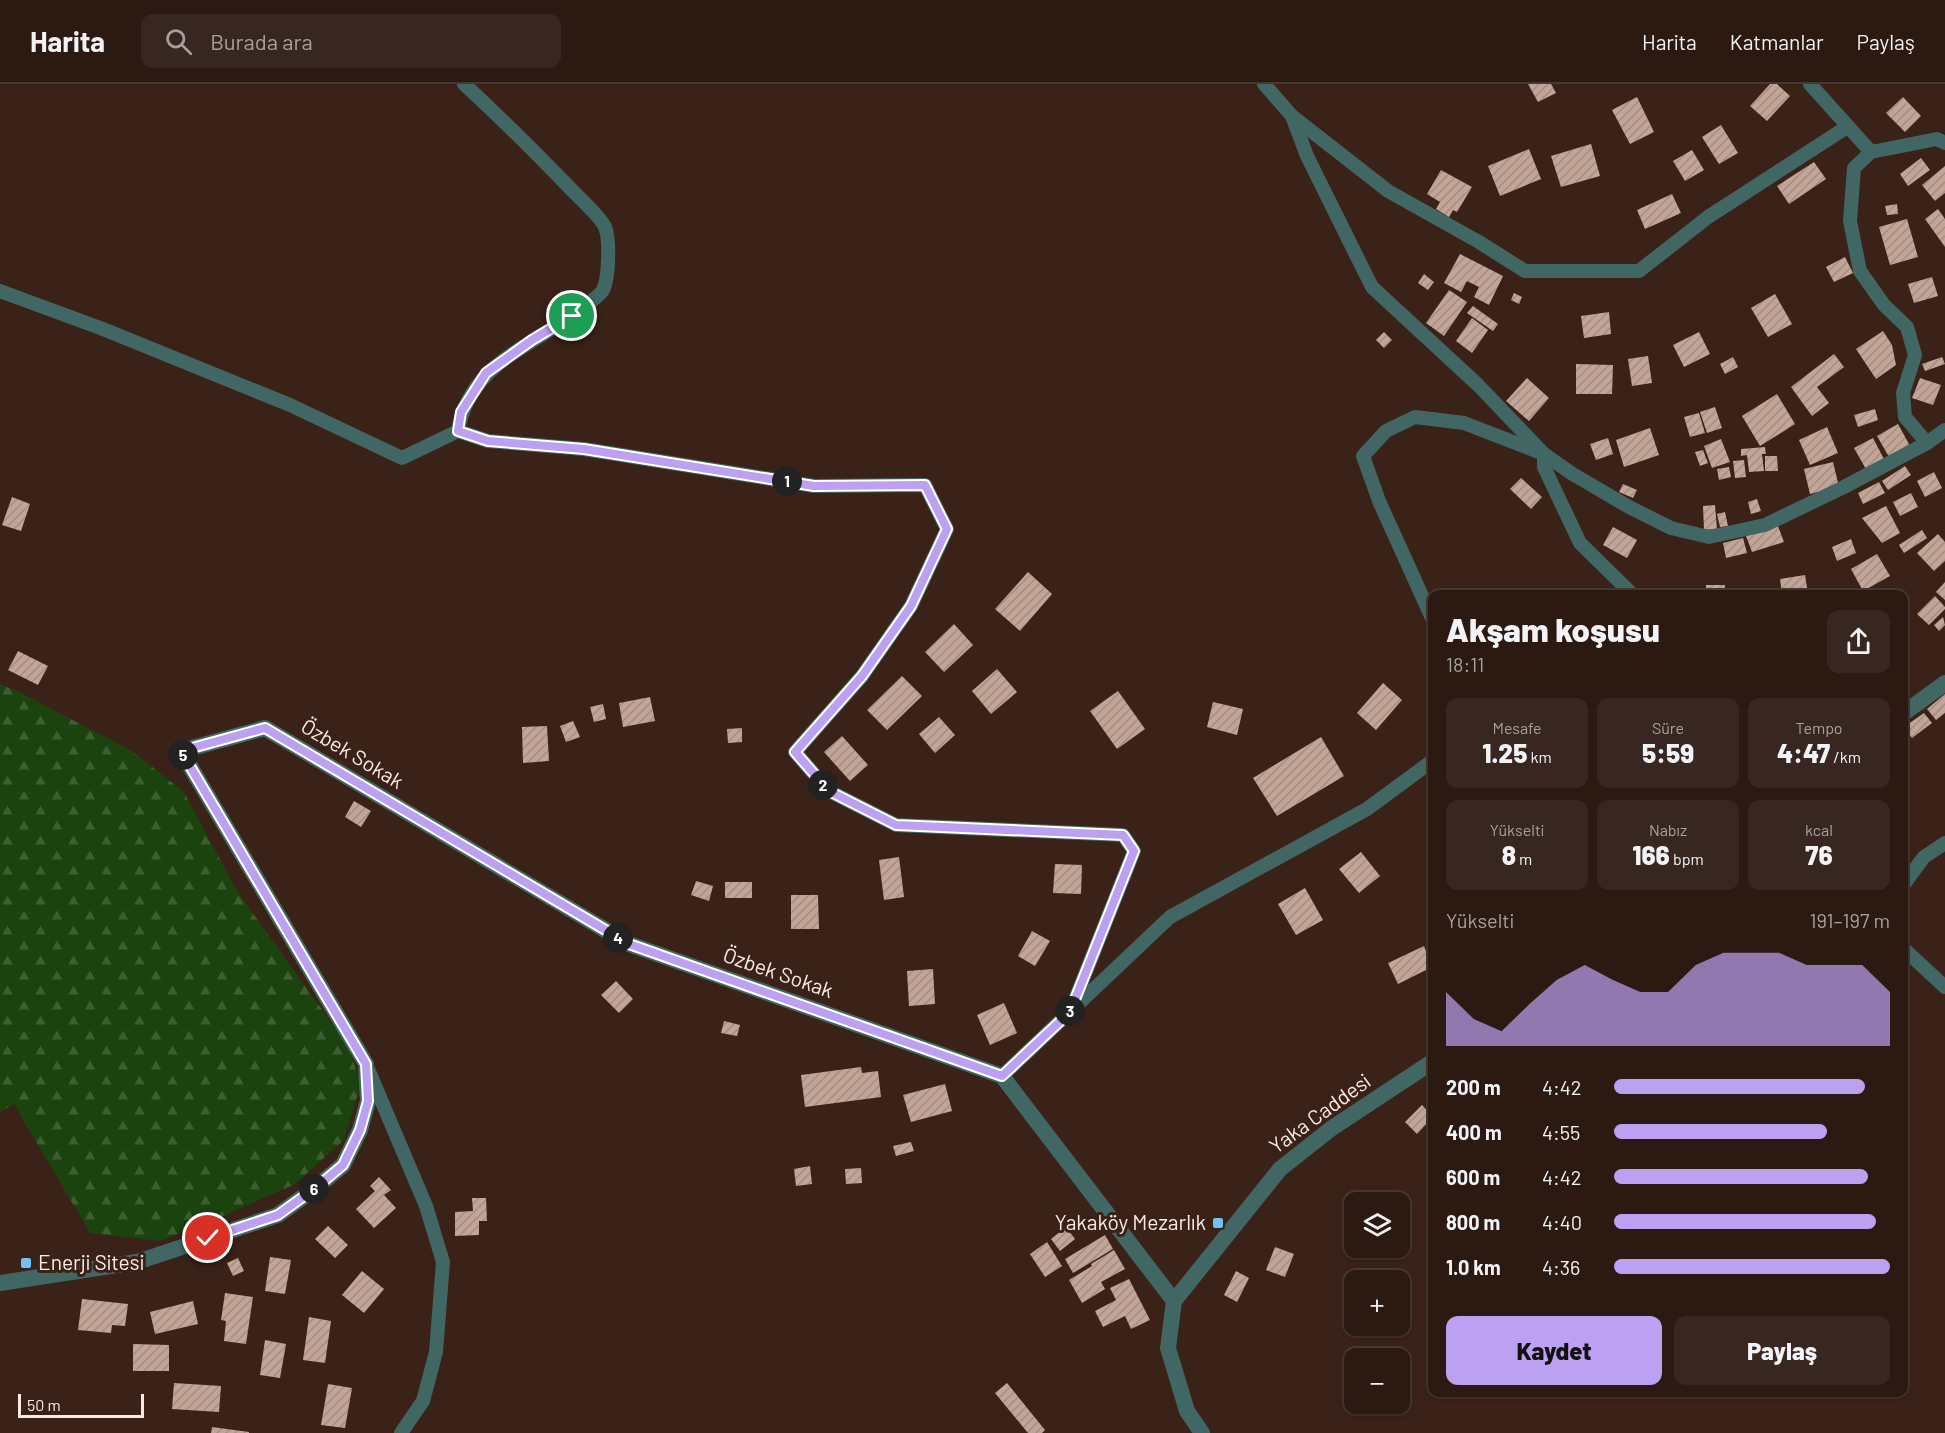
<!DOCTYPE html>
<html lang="tr">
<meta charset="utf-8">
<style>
:root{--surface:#2c1a12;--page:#382720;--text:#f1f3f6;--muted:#a6a19f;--line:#483832;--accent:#bca0f2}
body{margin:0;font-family:Barlow,sans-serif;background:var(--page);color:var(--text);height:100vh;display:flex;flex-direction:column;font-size:22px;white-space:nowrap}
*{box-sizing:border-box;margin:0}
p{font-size:20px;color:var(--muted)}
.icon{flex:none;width:33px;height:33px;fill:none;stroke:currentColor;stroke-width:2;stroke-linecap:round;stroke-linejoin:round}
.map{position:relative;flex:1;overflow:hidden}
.side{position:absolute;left:1428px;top:506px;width:480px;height:807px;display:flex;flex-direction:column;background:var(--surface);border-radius:12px;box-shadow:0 2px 4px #0004,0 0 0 2px var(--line)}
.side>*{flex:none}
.tools{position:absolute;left:1344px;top:1108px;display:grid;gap:12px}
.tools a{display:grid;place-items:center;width:66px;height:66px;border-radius:12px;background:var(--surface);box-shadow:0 2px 4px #0004,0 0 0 2px var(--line);font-size:30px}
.scale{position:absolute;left:18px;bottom:15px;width:126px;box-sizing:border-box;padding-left:6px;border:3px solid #fbeae3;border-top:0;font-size:16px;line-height:21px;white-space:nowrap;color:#fbeae3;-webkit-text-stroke:4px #3a2218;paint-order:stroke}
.pin{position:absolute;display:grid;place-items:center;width:51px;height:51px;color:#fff;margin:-26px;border:3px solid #fff;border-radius:50%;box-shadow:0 2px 6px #0007}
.km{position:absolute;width:30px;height:30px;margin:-15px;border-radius:50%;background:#222;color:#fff;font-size:16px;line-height:30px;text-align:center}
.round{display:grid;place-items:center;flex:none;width:63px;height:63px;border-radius:12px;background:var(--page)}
.head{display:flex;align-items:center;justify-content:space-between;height:102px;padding:0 18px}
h1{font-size:33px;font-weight:800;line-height:45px}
.figures{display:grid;grid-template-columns:repeat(3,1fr);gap:9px;height:102px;padding:6px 18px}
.figures div{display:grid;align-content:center;border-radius:12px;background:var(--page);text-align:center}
.figures b{font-size:26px;font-weight:800}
.figures small{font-size:16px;font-weight:400}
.figures p{font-size:16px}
.chart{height:168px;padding:12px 18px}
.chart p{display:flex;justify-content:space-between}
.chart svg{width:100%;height:108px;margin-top:6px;fill:var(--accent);opacity:.7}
.cta{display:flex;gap:12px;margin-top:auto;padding:12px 18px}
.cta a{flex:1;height:69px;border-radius:12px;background:var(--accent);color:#111;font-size:24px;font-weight:800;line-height:69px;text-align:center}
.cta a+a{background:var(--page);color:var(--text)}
ul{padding:0 18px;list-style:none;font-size:20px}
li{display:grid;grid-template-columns:96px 72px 1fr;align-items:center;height:45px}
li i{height:15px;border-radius:8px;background:var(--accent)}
header{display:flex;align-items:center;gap:36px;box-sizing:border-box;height:84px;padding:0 30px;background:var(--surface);border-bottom:2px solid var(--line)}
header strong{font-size:28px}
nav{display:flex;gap:33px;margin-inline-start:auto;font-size:21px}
.search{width:420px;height:54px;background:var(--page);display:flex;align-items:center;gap:15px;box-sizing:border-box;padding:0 21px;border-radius:12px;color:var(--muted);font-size:22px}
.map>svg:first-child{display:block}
</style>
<header>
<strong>Harita</strong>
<div class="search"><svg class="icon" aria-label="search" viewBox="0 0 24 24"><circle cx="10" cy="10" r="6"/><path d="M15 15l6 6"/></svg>Burada ara</div>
<nav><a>Harita</a><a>Katmanlar</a><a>Paylaş</a></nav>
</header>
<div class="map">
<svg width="1945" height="1349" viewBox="0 0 1945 1349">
<defs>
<pattern id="forest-firs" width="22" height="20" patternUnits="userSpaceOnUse" patternTransform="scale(1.5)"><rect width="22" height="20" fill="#1a430e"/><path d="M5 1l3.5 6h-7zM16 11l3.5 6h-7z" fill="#3c5e31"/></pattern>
<pattern id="building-hatch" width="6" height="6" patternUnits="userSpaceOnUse" patternTransform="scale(1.5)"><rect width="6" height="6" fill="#c3a598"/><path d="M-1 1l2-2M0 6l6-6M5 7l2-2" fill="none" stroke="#a58d83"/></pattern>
</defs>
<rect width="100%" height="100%" fill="#3a2218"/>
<path fill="url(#forest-firs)" d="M 0,600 L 23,610 L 132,667 L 184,708 L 237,807 L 348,962 L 361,1000 L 344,1056 L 295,1100 L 221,1133 L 160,1157 L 90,1149 L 14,1020 L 0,1028 Z"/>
<g fill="url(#building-hatch)">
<path d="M 1528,0 L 1551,0 L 1556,9 L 1538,18 Z"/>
<path d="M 1770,0 L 1777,0 L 1790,12 L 1767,37 L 1750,22 Z"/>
<path d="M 1637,13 L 1654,48 L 1630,60 L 1612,26 Z"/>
<path d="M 1903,13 L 1921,32 L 1905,48 L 1886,29 Z"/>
<path d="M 1721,41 L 1738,69 L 1719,80 L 1702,53 Z"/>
<path d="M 1591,60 L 1600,92 L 1561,103 L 1551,72 Z"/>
<path d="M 1529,65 L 1541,95 L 1500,112 L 1488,82 Z"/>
<path d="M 1692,66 L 1704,86 L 1685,97 L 1673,77 Z"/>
<path d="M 1921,74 L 1930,86 L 1908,102 L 1900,90 Z"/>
<path d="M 1814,78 L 1826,95 L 1789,120 L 1777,102 Z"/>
<path d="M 1945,82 L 1945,109 L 1935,117 L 1922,101 Z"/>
<path d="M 1441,86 L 1472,103 L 1457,128 L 1453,126 L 1449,133 L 1436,125 L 1440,118 L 1427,110 Z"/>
<path d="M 1672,110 L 1681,129 L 1645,145 L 1637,126 Z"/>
<path d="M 1897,120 L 1898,130 L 1887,131 L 1885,122 Z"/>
<path d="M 1938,125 L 1945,135 L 1945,163 L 1925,135 Z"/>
<path d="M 1907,135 L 1918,173 L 1890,181 L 1879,143 Z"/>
<path d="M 1460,170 L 1503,192 L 1489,221 L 1474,213 L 1479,203 L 1467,197 L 1461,208 L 1444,199 Z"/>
<path d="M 1845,173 L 1853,189 L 1834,198 L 1826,183 Z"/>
<path d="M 1424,190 L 1434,198 L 1428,206 L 1418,199 Z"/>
<path d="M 1932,193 L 1938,212 L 1914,219 L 1908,200 Z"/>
<path d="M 1449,206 L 1467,218 L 1444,252 L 1426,239 Z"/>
<path d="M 1514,209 L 1522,213 L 1519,220 L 1511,216 Z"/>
<path d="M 1775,210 L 1792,240 L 1768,253 L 1751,224 Z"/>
<path d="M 1473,222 L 1498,240 L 1493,247 L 1467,229 Z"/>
<path d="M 1609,228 L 1611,250 L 1584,254 L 1581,232 Z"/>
<path d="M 1472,234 L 1488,246 L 1472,269 L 1456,257 Z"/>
<path d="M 1883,247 L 1892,261 L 1896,281 L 1876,295 L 1856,265 Z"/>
<path d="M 1384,248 L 1392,256 L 1384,264 L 1376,256 Z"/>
<path d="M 1699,248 L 1710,270 L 1684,283 L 1673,261 Z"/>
<path d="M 1834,270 L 1844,283 L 1817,303 L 1829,319 L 1812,332 L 1791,303 Z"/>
<path d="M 1648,272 L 1652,299 L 1632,302 L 1628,275 Z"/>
<path d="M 1733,273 L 1738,283 L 1725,290 L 1720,280 Z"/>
<path d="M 1942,273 L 1945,280 L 1925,287 L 1922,280 Z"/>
<path d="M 1576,280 L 1613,281 L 1612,310 L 1576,310 Z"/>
<path d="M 1527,294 L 1549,314 L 1529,337 L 1506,317 Z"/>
<path d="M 1920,294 L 1941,301 L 1933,321 L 1912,314 Z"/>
<path d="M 1777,310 L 1795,340 L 1760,362 L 1742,332 Z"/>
<path d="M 1715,323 L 1722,344 L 1707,349 L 1700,328 Z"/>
<path d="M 1875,325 L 1878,336 L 1858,343 L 1854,331 Z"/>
<path d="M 1699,329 L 1705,349 L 1690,353 L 1684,333 Z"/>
<path d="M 1898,340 L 1910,362 L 1889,373 L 1877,352 Z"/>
<path d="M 1827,343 L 1838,369 L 1810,381 L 1799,356 Z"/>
<path d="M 1650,344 L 1659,371 L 1624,383 L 1616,356 Z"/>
<path d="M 1608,354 L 1613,370 L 1596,376 L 1590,360 Z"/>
<path d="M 1873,354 L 1885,377 L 1867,387 L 1854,364 Z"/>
<path d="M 1721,355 L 1730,378 L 1712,384 L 1704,362 Z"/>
<path d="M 1765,363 L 1766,370 L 1762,370 L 1764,387 L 1749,388 L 1747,371 L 1741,372 L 1741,365 Z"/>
<path d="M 1703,366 L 1708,379 L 1700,382 L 1695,368 Z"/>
<path d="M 1765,372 L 1777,372 L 1778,387 L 1765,387 Z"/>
<path d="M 1744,376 L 1746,393 L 1735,394 L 1733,377 Z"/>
<path d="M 1833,378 L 1839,403 L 1810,410 L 1804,385 Z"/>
<path d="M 1905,382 L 1911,391 L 1888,406 L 1882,397 Z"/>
<path d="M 1729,383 L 1731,393 L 1719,396 L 1717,385 Z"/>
<path d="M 1934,388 L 1942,404 L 1925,413 L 1917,397 Z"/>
<path d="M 1521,394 L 1542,413 L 1531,425 L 1510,405 Z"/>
<path d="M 1879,398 L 1885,409 L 1863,420 L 1858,409 Z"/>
<path d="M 1623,400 L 1637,406 L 1633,414 L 1619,408 Z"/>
<path d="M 1911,409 L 1918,423 L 1900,432 L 1893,418 Z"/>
<path d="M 12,413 L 30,420 L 21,447 L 2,441 Z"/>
<path d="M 1757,415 L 1761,427 L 1751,430 L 1748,418 Z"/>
<path d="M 1715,421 L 1717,445 L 1704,446 L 1703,422 Z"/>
<path d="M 1886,422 L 1900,449 L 1882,459 L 1862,434 Z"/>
<path d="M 1725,428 L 1728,442 L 1720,443 L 1717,430 Z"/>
<path d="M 1778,442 L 1784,458 L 1752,468 L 1746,452 Z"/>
<path d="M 1613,443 L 1637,456 L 1627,474 L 1603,461 Z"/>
<path d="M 1922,446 L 1927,454 L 1904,469 L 1899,461 Z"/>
<path d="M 1938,450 L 1945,458 L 1945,477 L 1934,487 L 1917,469 Z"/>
<path d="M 1743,454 L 1747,469 L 1726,474 L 1723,459 Z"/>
<path d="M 1851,455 L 1856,469 L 1837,477 L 1832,463 Z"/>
<path d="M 1877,470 L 1890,492 L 1863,507 L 1851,485 Z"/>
<path d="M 1028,488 L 1052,510 L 1020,547 L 995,525 Z"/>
<path d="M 1805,491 L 1808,510 L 1782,510 L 1780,495 Z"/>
<path d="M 1945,498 L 1945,516 L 1936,508 Z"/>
<path d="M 1706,501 L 1725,501 L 1724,510 L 1706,510 Z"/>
<path d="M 1935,512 L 1945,523 L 1945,525 L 1929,541 L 1917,530 Z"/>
<path d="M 1943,533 L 1945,541 L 1939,547 L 1934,541 Z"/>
<path d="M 954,540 L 973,561 L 944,588 L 925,568 Z"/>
<path d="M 18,567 L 48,582 L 38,601 L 8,586 Z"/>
<path d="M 997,585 L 1017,608 L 991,630 L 972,607 Z"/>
<path d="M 902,592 L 922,612 L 887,646 L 867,626 Z"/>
<path d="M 1383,599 L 1402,616 L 1376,646 L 1357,629 Z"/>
<path d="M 1118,607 L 1145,645 L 1117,665 L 1090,627 Z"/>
<path d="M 1945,610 L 1945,629 L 1936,636 L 1927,625 Z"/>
<path d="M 650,613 L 655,637 L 623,643 L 619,619 Z"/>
<path d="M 1213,618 L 1243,625 L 1237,651 L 1207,643 Z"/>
<path d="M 603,620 L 606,635 L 594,638 L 590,623 Z"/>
<path d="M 1924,629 L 1932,639 L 1912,654 L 1904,643 Z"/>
<path d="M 939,633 L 955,651 L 935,669 L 919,650 Z"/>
<path d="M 573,637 L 580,653 L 566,658 L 560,642 Z"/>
<path d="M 547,642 L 549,677 L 523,679 L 522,643 Z"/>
<path d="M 742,644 L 742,658 L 728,659 L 727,645 Z"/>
<path d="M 842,652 L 868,681 L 850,697 L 824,668 Z"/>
<path d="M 1321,653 L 1344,692 L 1277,732 L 1253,694 Z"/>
<path d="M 354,717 L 371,727 L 361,743 L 345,733 Z"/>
<path d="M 1361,768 L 1380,792 L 1359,809 L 1339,785 Z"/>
<path d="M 899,773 L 904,813 L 884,816 L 879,776 Z"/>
<path d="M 1055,780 L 1082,781 L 1081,810 L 1053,809 Z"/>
<path d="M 696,797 L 713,802 L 709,817 L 691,811 Z"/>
<rect x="725" y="798" width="27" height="16"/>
<path d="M 1305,804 L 1323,836 L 1296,851 L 1278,820 Z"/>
<path d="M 791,811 L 818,811 L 819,845 L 791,845 Z"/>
<path d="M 1032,847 L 1050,857 L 1035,882 L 1018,872 Z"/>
<path d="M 1424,862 L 1432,883 L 1398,900 L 1388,879 Z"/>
<path d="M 933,885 L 935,920 L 909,922 L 907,887 Z"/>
<path d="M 616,897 L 633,915 L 619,929 L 601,911 Z"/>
<path d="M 1004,919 L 1017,949 L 990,961 L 977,931 Z"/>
<path d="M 724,937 L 740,941 L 737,952 L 721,949 Z"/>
<path d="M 861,983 L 862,989 L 878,987 L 881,1013 L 805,1023 L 801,991 Z"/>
<path d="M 945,1000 L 952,1027 L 911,1038 L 903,1011 Z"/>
<path d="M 1422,1021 L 1432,1032 L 1432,1034 L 1417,1050 L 1405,1038 Z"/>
<path d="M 911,1058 L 914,1067 L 896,1072 L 893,1062 Z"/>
<path d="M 810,1082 L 812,1100 L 796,1102 L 794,1085 Z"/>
<path d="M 861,1084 L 862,1099 L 846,1100 L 845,1085 Z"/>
<path d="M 379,1093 L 391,1106 L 384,1111 L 396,1124 L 374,1144 L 356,1125 L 375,1107 L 370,1102 Z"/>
<path d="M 472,1114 L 486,1114 L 487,1137 L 479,1137 L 479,1151 L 455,1152 L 455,1128 L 473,1127 Z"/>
<path d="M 328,1142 L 348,1161 L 335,1174 L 315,1155 Z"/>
<path d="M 1066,1143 L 1075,1155 L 1060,1167 L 1051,1155 Z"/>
<path d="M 1105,1151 L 1113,1165 L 1073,1189 L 1065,1175 Z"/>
<path d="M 1047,1158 L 1062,1182 L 1045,1193 L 1030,1170 Z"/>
<path d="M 1275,1163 L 1294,1170 L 1285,1193 L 1266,1186 Z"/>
<path d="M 1114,1166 L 1125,1185 L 1101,1198 L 1105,1205 L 1082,1219 L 1069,1196 L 1092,1182 L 1091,1180 Z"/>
<path d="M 270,1173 L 291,1176 L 285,1210 L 265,1207 Z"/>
<path d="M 238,1174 L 244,1187 L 233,1192 L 227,1179 Z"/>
<path d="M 362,1187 L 384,1205 L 364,1229 L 342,1211 Z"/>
<path d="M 1236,1187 L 1249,1194 L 1237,1218 L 1224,1211 Z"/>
<path d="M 1129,1195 L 1150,1236 L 1131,1245 L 1125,1232 L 1103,1243 L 1095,1227 L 1116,1216 L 1110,1204 Z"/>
<path d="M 225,1209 L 253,1213 L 246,1260 L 224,1257 L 226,1237 L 221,1236 Z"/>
<path d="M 82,1215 L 128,1220 L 125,1242 L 112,1241 L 111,1249 L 78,1246 Z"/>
<path d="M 193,1217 L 198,1240 L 155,1250 L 150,1228 Z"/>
<path d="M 309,1233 L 331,1237 L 325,1279 L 303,1276 Z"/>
<path d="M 265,1256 L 286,1260 L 280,1294 L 260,1291 Z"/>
<path d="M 133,1260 L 169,1261 L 169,1287 L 133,1287 Z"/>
<path d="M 174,1299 L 221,1302 L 219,1328 L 172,1325 Z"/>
<path d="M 1007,1299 L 1045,1346 L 1042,1349 L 1028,1349 L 995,1309 Z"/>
<path d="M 328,1300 L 352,1304 L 345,1344 L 321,1341 Z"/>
<path d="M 1617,1308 L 1638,1308 L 1636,1315 Z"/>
<path d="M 212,1343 L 249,1348 L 249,1349 L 211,1349 Z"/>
</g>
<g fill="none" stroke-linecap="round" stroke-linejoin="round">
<g stroke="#416764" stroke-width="14">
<path d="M 464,0 C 500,33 534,67 568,102 C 577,112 600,132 605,143 C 610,155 609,194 603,206 C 599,213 586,221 579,226 C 532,263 469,279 458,347 L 488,357 L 584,365 L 814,402 L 925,401 L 947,445 L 911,522 L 862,592 L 795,668 L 829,707 L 896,741 L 1123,751 L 1134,767 L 1070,928"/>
<path d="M 1264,0 L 1292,32 L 1388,107 L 1479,158 L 1525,187 L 1639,187 L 1708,133 L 1847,43"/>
<path d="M 1810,0 L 1871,68"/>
<path d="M 1292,32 L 1307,72 L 1372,203 L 1478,301 L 1544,370 L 1544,383 L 1580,459 L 1632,510"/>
<path d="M 0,207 L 103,245 L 290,321 L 402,374 L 458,347"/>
<path d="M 1927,359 L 1945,346"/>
<path d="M 1432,534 L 1379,417 L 1363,372 L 1386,347 L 1415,333 L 1464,339 L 1544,370 L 1571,389 L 1629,423 L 1671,444 L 1709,453 L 1765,441 L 1844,403 L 1927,359 L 1905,333 L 1903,309 L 1915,271 L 1907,243 L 1884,221 L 1860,187 L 1850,137 L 1854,84 L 1871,68 L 1937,55 L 1945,59"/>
<path d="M 1904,800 L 1924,773 L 1945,759"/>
<path d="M 1904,865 L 1945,903"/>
<path d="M 368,985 L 426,1122 L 443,1178 L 436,1268 L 423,1317 L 401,1349"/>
<path d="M 1002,992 L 1170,833 L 1367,725 L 1432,677"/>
</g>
<g stroke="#416764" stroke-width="16">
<path d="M 1904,629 L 1945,599"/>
<path d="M 0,1199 L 137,1178 L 278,1131 L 318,1102 L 343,1081 L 360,1046 L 368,1017 L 366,980 L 181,667 L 265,644 L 629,860 L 1002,992 L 1174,1217"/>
<path d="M 1202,1349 L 1187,1327 L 1168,1264 L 1174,1217 L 1280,1085 L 1332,1044 L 1432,978"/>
</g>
</g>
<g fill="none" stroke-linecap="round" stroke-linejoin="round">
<g stroke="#fff" stroke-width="12">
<path id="route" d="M 208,1154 L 278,1131 L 318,1102 L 343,1081 L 360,1046 L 368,1017 L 366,980 L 181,667 L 265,644 L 629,860 L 1002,992 L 1070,928 L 1134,767 L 1123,751 L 896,741 L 829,707 L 795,668 L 862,592 L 911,522 L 947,445 L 925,401 L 814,402 L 584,365 L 488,357 L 458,347 L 461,328 L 486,289 L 532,256 L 572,232"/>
</g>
<use href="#route" stroke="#bca0f2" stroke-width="8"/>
</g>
<g fill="#74c0f6" stroke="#3a2218" stroke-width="2">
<rect x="1212" y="1133" width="12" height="12" rx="3"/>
<rect x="20" y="1173" width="12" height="12" rx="3"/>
</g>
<g text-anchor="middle" stroke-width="6" stroke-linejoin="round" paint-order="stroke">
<g font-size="21" fill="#fbeae3" stroke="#3a2218">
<text transform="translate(352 670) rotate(31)" y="7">Özbek Sokak</text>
<text transform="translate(778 889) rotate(19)" y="7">Özbek Sokak</text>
<text transform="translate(1320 1030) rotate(-36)" y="7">Yaka Caddesi</text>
</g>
<g font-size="21" fill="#fbeae3" stroke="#3a2218" text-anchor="end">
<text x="1206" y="1146">Yakaköy Mezarlık</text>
<text x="38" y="1186" text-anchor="start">Enerji Sitesi</text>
</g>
</g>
</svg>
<div class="tools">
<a><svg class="icon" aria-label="layers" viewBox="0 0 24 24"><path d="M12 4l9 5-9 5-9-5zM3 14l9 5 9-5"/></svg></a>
<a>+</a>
<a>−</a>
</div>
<div class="scale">50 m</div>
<div class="pin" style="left:572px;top:232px;background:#1e9e55"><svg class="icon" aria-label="arrive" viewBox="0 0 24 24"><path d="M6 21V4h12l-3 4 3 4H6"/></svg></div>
<div class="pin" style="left:208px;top:1154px;background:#d93025"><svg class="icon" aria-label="check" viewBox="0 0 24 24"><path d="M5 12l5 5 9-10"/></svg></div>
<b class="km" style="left:787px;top:397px">1</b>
<b class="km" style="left:823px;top:701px">2</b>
<b class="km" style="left:1070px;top:927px">3</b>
<b class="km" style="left:618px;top:854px">4</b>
<b class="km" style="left:183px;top:671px">5</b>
<b class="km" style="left:314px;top:1105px">6</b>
<section class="side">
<div class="head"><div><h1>Akşam koşusu</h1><p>18:11</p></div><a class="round"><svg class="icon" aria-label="share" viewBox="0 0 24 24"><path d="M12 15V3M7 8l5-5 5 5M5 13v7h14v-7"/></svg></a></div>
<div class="figures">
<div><p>Mesafe</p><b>1.25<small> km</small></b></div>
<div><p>Süre</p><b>5:59</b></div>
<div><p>Tempo</p><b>4:47<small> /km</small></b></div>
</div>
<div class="figures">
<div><p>Yükselti</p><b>8<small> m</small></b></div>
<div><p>Nabız</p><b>166<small> bpm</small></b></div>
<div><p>kcal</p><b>76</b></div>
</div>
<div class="chart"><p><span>Yükselti</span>191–197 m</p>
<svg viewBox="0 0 160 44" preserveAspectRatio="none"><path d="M0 44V22L10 33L20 38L30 27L40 17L50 11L60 17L70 22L80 22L90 11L100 6L110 6L120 6L130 11L140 11L150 11L160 22V44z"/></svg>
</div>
<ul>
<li><b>200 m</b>4:42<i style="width:91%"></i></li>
<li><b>400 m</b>4:55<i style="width:77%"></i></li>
<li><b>600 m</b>4:42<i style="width:92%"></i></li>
<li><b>800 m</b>4:40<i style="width:95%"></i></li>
<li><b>1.0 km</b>4:36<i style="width:100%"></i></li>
</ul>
<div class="cta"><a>Kaydet</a><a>Paylaş</a></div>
</section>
</div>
